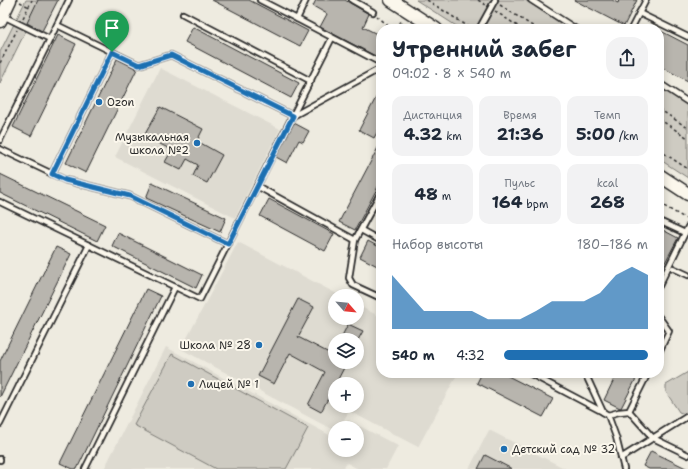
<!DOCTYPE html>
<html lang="ru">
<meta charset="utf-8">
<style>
:root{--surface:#fff;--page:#f2f2f3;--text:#1f2937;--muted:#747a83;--accent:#1f6fb2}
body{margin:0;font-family:"Shantell Sans",sans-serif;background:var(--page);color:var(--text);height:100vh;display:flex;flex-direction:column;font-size:15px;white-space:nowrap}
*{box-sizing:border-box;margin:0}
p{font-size:13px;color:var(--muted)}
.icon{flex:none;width:22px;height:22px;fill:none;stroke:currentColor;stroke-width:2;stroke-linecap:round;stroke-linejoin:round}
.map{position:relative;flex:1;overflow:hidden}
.sheet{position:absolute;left:376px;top:24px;width:288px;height:354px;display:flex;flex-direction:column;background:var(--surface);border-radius:16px;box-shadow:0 2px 10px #0003}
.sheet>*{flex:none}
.needle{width:26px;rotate:117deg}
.controls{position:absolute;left:328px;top:289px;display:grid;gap:8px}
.controls a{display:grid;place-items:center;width:36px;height:36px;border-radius:50%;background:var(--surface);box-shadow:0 2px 10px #0003;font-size:20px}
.pin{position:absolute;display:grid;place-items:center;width:34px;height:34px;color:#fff;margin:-41px -17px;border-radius:50% 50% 50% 0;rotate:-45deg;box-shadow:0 0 4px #0007}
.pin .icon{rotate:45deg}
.round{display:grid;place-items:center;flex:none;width:42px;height:42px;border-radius:16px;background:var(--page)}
.overview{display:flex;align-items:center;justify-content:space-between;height:68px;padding:0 16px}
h1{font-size:22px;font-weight:700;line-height:30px}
.figures{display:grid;grid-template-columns:repeat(3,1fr);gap:6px;height:68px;padding:4px 16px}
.figures div{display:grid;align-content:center;border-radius:10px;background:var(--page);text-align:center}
.figures b{font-size:17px;font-weight:700}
.figures small{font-size:11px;font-weight:400}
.figures p{font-size:11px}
.chart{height:112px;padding:8px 16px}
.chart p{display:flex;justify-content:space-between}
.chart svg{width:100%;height:72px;margin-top:4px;fill:var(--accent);opacity:.7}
ul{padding:0 16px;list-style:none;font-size:13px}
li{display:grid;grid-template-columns:64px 48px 1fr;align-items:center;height:30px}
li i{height:10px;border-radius:5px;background:var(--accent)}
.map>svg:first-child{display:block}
</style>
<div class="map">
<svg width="688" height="469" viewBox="0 0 688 469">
<rect width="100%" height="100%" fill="#eeebe0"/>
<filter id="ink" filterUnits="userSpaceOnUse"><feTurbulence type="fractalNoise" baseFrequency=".025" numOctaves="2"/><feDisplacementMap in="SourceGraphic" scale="8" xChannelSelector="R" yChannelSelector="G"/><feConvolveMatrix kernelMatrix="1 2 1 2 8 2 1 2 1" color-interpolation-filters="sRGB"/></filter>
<g filter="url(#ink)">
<g fill="#dedbd1" fill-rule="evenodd">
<path d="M 160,68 L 280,129 L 235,218 L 115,157 Z"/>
<path d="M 238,242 L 341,296 L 335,296 L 335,318 L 357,318 L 357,305 L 381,317 L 381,373 L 458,373 L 418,447 L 349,411 L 339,428 L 335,428 L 335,431 L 181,349 ZM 335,340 L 357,340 L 357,362 L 335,362 ZM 335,384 L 357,384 L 357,406 L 335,406 Z"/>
<path d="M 166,347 L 335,438 L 335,450 L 357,450 L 357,428 L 344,428 L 348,420 L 398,446 L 386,469 L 358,469 L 347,463 L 343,469 L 104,469 Z"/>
<path d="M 489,430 L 566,469 L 469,469 Z"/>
</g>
<g fill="#cecbc2" stroke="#7c7b76">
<path d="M 26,0 L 41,0 L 0,83 L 0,52 Z"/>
<path d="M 416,0 L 525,0 L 570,29 L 461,29 Z"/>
<path d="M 659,86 L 688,105 L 688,178 L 659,159 Z"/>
<path d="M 172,354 L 308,428 L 286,469 L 216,469 L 134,425 Z"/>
<path d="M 688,372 L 688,412 L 685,414 L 679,412 L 666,392 L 666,385 Z"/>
</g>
<g fill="#b8b5ae" stroke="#2b2b2b">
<path d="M 38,0 L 58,0 L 42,31 L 27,23 Z"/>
<path d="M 212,0 L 249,0 L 308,31 L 300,46 Z"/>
<path d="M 316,0 L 345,0 L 369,14 L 363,27 L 381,36 L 381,59 L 320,27 L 327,14 L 313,6 Z"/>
<path d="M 574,0 L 612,0 L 618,3 L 619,0 L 637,0 L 624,26 Z"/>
<path d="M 193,27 L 299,83 L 291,98 L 185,42 Z"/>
<path d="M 659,30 L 688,45 L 688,81 L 659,66 Z"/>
<path d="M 58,35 L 76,44 L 31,136 L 13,127 Z"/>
<path d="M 117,59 L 137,69 L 86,173 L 66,163 Z"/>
<path d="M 381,88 L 381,125 L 374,138 L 359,130 Z"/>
<path d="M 160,107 L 203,129 L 197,141 L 222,155 L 207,183 L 193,176 L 198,165 L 187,159 L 181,170 L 165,162 L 172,150 L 144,136 Z"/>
<path d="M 294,123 L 309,131 L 303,142 L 299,140 L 287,163 L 276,157 Z"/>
<path d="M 381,142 L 381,181 L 355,230 L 339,222 Z"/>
<path d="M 0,174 L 105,225 L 97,241 L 0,193 Z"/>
<path d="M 152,183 L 226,218 L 220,232 L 146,198 Z"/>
<path d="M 269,199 L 334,234 L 325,251 L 260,216 Z"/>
<path d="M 661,229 L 678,238 L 659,274 L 659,233 Z"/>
<path d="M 118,233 L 202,275 L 196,288 L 112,246 Z"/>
<path d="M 368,241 L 381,248 L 381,268 L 360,257 Z"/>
<path d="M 56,247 L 71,254 L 0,397 L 0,361 Z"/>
<path d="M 146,289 L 161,296 L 77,469 L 73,469 L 60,463 Z"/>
<path d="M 298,299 L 314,307 L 298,337 L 335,356 L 335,362 L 347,362 L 321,412 L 308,405 L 325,372 L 290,353 L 274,384 L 258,376 Z"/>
<path d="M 348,324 L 363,331 L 358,340 L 340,340 Z"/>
<path d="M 482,373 L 502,373 L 553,399 L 543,417 L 477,383 Z"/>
<path d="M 617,373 L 639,373 L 621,408 L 620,408 L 604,400 Z"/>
<path d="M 651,451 L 688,469 L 649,469 L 643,466 Z"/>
<path d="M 485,455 L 512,469 L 478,469 Z"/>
</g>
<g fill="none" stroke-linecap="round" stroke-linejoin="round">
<g stroke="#2b2b2b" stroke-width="8">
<g id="lane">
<path d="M 260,0 L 297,19"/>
<path d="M 306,0 L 297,19 L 381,63"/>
<path d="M 352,0 L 373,12"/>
<path d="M 531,0 L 576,29"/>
<path d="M 639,13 L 688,37"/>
<path d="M 183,14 L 311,81"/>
<path d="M 3,16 L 50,39 L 69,0"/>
<path d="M 57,25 L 139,65 L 171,55 L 293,116 L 381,68"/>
<path d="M 479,29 L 495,0"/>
<path d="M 631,29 L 646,0"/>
<path d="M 659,83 L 688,102"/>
<path d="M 0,140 L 50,39"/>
<path d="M 0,149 L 65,180 L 130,196 L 228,244"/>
<path d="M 52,174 L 112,52"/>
<path d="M 257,186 L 355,240"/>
<path d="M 381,192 L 355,240 L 349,278 L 353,285 L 381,298"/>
<path d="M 0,202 L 200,299 L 332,38"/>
<path d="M 659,221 L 685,233"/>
<path d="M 361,230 L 381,241"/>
<path d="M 673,268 L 688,275"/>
<path d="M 659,286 L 688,227"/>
<path d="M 659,317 L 669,331 L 659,352"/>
<path d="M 529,373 L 603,412"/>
<path d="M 585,373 L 603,412 L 608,415 L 616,437 L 624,469"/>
<path d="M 629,411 L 653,438 L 688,455"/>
<path d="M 608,415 L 619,412 L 629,411 L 648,373"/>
<path d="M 0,424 L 89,245"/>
<path d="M 621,458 L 688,416"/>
<path d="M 0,459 L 0,460"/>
<path d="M 85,469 L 175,287"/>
</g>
</g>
<g stroke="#2b2b2b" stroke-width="15">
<g id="secondary">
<path d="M 391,0 L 436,29"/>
<path d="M 0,21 L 10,0"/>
<path d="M 659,175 L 688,194"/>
</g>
</g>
<g stroke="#2b2b2b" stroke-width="1.5" stroke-dasharray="3 3" stroke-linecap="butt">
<path d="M 427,0 L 472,29"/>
<path d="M 478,0 L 486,5"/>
<path d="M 20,2 L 29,7"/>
<path d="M 500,5 L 537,29"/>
<path d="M 495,11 L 522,29"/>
<path d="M 377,16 L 392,29"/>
<path d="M 23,18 L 32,0"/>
<path d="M 396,29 L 402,20"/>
<path d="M 0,63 L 17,30"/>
<path d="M 659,109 L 688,128"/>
<path d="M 659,119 L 688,138"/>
<path d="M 659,150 L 688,169"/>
<path d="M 659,203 L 688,220"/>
</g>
<use href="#lane" stroke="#fbf7ec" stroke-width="4.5"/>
<use href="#secondary" stroke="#fbf7ec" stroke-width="12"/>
</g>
</g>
<g fill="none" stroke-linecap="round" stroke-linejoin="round" filter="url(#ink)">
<g stroke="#fff" stroke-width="8">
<path id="route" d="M 112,52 L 139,65 L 171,55 L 293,116 L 228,244 L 130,196 L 65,180 L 52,174 Z"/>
</g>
<use href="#route" stroke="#1f6fb2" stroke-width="5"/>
</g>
<g fill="#1f6fb2" stroke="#fbf7ec" stroke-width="1.5">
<circle cx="99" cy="102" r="4"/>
<circle cx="197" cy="143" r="4"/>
<circle cx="259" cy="345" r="4"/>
<circle cx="191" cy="384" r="4"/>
<circle cx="504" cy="449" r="4"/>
</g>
<g text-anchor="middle" stroke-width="4" stroke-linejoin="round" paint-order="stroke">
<g font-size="11" fill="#2b2b2b" stroke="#fbf7ec" text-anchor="start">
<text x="107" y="106">Ozon</text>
<text x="189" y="141" text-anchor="end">Музыкальная<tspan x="189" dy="13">школа №2</tspan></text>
<text x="251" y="349" text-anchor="end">Школа № 28</text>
<text x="199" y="388">Лицей № 1</text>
<text x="512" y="453">Детский сад № 32</text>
</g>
</g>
</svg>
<div class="controls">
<a><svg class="needle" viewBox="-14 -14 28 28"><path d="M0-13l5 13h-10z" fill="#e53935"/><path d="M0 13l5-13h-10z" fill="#747a83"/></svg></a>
<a><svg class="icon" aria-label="layers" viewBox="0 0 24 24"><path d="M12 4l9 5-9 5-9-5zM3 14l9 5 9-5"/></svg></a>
<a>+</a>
<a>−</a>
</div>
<div class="pin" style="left:112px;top:52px;background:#1e9e55"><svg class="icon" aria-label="arrive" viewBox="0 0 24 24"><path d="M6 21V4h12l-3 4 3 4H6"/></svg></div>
<section class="sheet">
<div class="overview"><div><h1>Утренний забег</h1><p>09:02 · 8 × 540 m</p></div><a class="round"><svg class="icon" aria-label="share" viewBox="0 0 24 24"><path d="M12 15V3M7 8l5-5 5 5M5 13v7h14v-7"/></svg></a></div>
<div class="figures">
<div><p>Дистанция</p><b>4.32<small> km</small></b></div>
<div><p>Время</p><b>21:36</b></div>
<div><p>Темп</p><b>5:00<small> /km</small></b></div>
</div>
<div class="figures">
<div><b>48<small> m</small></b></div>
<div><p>Пульс</p><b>164<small> bpm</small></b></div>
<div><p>kcal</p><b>268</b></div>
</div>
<div class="chart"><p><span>Набор высоты</span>180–186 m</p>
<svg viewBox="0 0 160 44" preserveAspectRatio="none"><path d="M0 44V11L10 22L20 33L30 33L40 33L50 33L60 38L70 38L80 38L90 33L100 27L110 27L120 27L130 22L140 11L150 6L160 11V44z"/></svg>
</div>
<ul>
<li><b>540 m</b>4:32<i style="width:100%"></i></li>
</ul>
</section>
</div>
